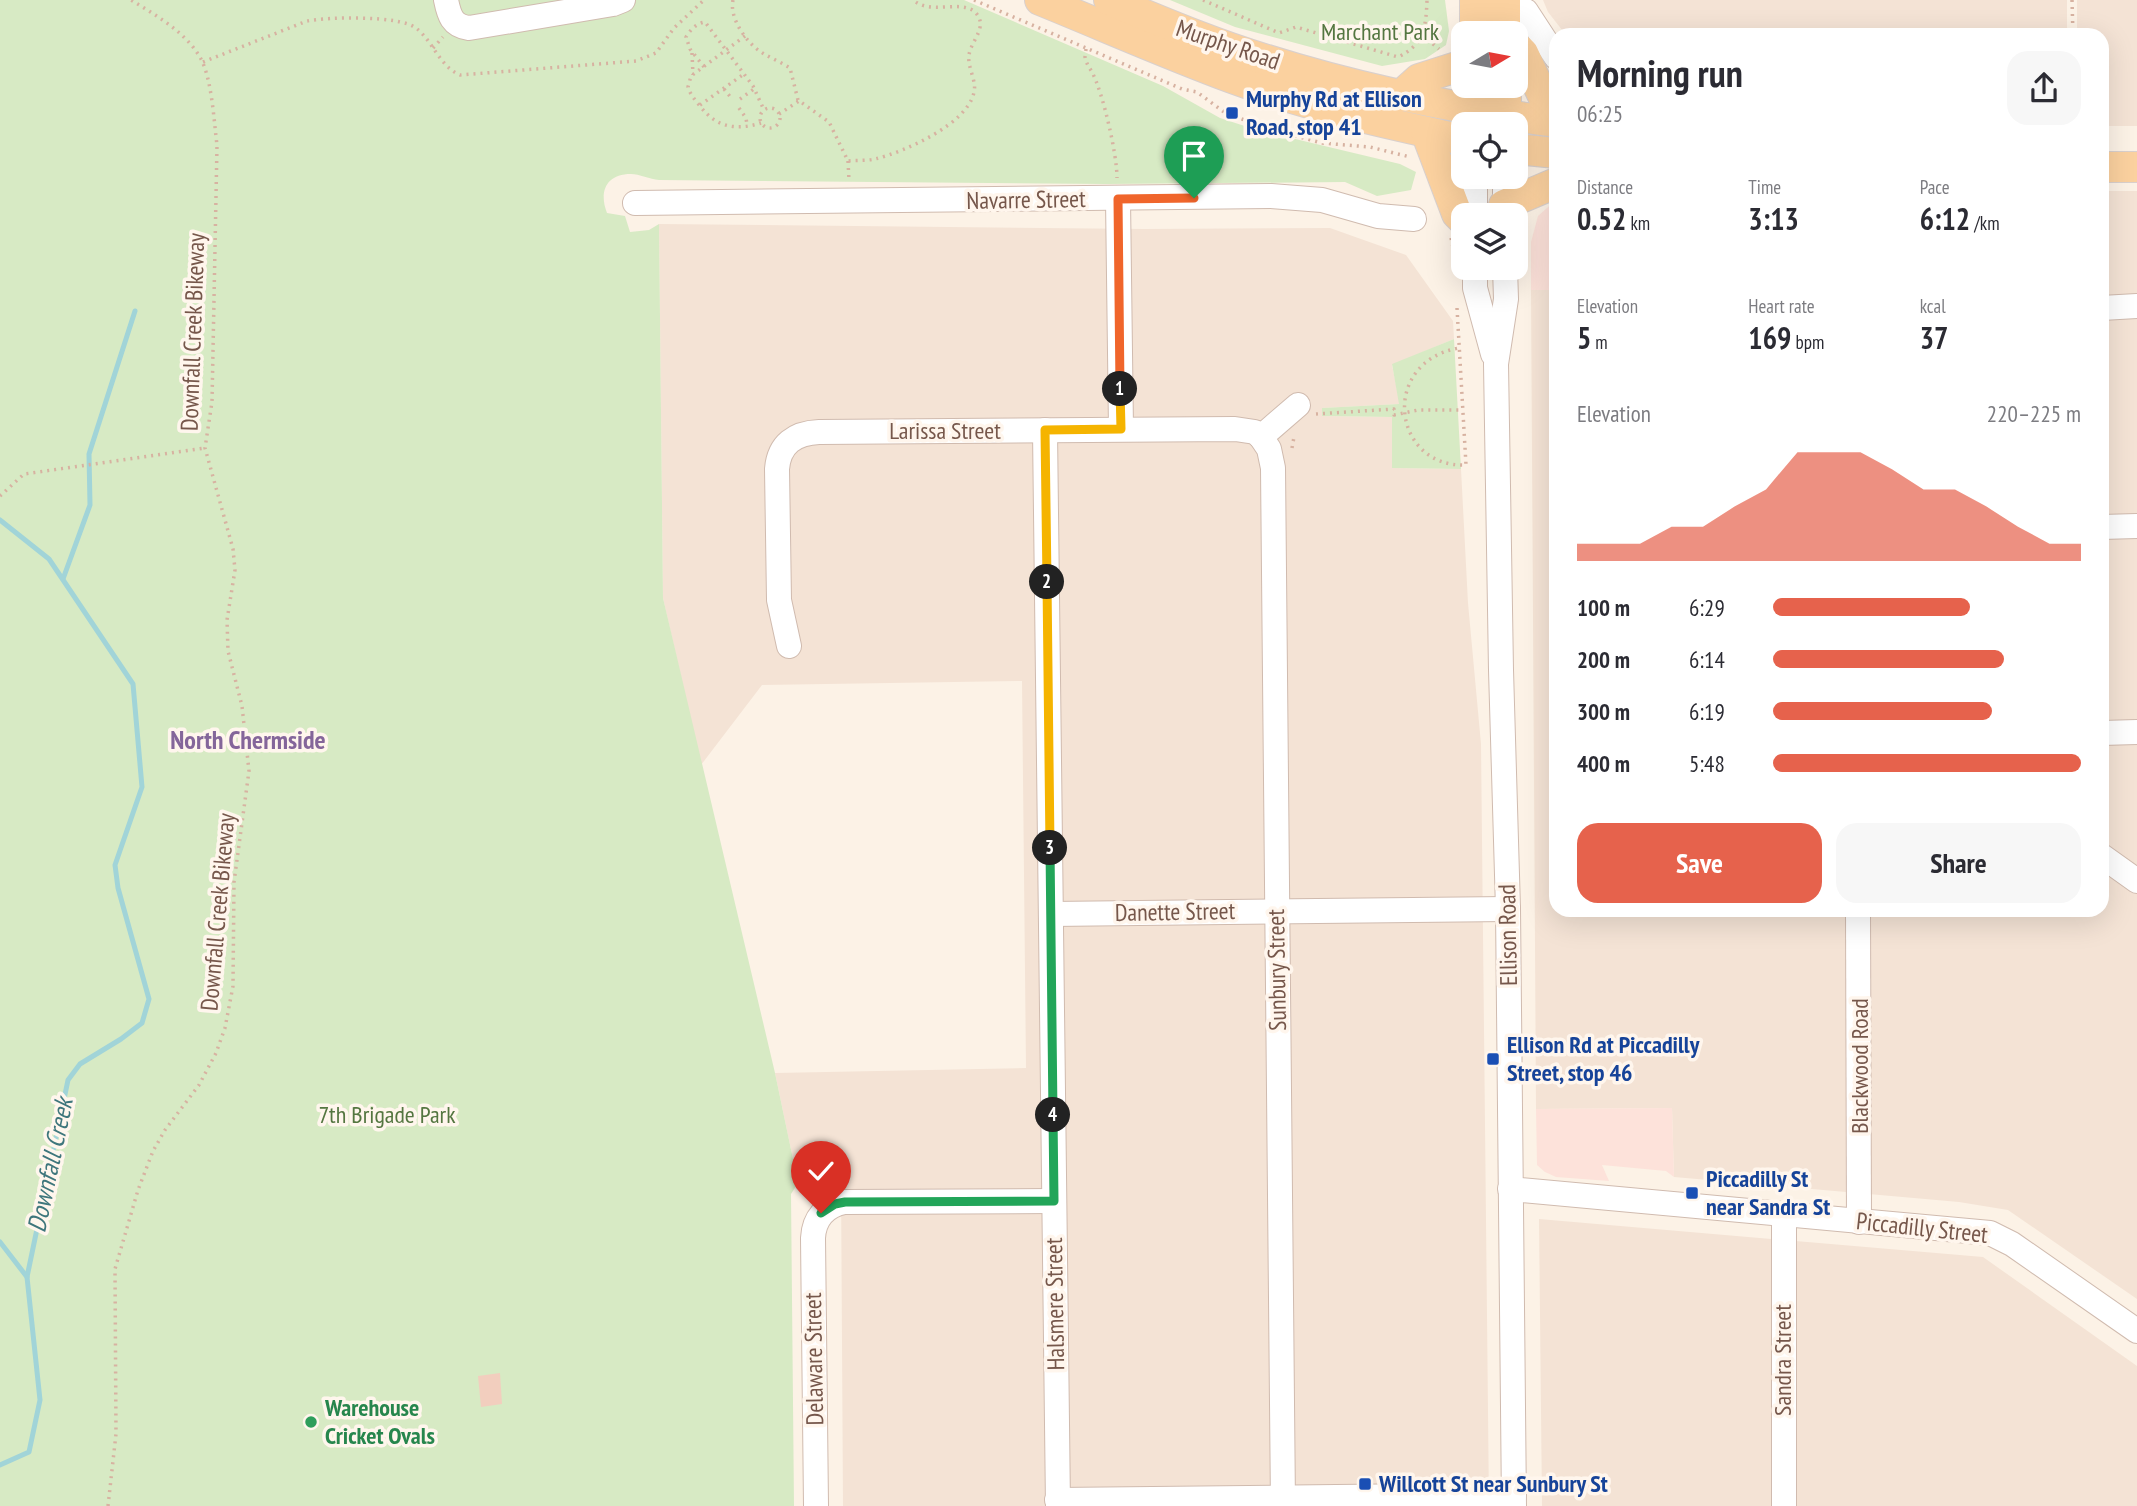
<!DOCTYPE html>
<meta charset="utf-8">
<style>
:root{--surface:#fff;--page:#f7f7f7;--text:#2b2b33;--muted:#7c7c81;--accent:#e6624c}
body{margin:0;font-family:"PT Sans Narrow",sans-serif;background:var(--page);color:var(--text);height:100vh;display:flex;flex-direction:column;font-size:26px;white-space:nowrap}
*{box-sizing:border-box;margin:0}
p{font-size:23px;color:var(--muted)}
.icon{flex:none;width:38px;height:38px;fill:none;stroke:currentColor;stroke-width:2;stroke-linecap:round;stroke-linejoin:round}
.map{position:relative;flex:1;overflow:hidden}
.panel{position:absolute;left:1549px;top:28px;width:560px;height:889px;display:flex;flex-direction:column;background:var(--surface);border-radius:21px;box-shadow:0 7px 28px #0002}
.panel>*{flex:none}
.needle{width:46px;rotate:80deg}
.controls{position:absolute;left:1451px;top:21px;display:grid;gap:14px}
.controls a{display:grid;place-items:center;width:77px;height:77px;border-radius:14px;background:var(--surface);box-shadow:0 7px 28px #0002;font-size:35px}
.pin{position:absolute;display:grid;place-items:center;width:60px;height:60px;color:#fff;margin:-72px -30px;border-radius:50% 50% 50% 0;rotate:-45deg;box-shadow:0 0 7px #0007}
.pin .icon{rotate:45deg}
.km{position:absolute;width:35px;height:35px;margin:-18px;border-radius:50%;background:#222;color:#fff;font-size:19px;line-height:35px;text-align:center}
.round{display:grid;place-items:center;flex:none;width:74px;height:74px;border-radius:21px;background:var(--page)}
.headline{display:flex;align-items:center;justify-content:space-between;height:119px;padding:0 28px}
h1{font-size:38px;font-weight:600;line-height:52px}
.stats{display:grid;grid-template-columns:repeat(3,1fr);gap:10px;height:119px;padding:7px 28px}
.stats div{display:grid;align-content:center}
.stats b{font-size:30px;font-weight:600}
.stats small{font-size:19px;font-weight:400}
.stats p{font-size:19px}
.chart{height:196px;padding:14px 28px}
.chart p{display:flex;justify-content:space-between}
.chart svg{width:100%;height:126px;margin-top:7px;fill:var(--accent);opacity:.7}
.button{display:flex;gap:14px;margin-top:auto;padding:14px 28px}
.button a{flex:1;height:80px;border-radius:21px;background:var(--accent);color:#fff;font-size:28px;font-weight:600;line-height:80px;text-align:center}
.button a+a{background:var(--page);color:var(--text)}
ul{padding:0 28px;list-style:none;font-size:23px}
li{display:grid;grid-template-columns:112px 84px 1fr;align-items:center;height:52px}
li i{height:18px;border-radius:9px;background:var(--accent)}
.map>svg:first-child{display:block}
</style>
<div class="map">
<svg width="2137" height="1506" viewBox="0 0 2137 1506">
<rect width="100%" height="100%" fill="#fcf2e6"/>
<g fill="#f4e3d5">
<path d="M 1543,0 L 2067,0 L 2067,35 L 1566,35 L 1548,12 Z"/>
<path d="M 2077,0 L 2137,0 L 2137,126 L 2102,126 L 2102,35 L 2077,35 Z"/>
<path d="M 2102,191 L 2137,191 L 2137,1299 L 2008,1210 L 1959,1202 L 1674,1177 L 1672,1108 L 1536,1109 L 1531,290 L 1556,290 L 1556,910 L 2102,910 Z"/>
<path d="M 659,224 L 1144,229 L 1330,228 L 1406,255 L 1453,321 L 1454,339 L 1392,365 L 1400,404 L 1322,408 L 1322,416 L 1392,417 L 1393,468 L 1461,469 L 1468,603 L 1481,744 L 1489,1506 L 843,1506 L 841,1179 L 798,1183 L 775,1073 L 1026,1068 L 1022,681 L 762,685 L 701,765 L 663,598 Z"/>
<path d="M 1539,1219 L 1983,1257 L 2137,1366 L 2137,1506 L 1542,1506 Z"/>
</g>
<g fill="#fde2da">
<path d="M 1556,200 L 1556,290 L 1531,290 L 1531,242 L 1538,216 Z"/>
<path d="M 1672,1108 L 1674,1177 L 1666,1171 L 1602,1165 L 1609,1181 L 1556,1177 L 1545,1172 L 1537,1165 L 1536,1109 Z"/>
</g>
<g fill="#d7eac4">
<path d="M 0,0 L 964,0 L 1163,86 L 1220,118 L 1257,130 L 1400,164 L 1416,172 L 1411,190 L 1377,196 L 1345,182 L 1106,184 L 659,180 C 650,179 639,174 631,174 C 605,174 599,193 607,213 L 625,216 L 630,232 L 649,230 L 659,224 L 663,598 L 775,1073 L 798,1183 L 791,1194 L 794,1506 L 0,1506 Z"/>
<path d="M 1170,0 L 1445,0 L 1449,31 L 1446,45 L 1425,59 L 1382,66 L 1235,27 Z"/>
<path d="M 1454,339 L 1461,469 L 1392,468 L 1392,417 L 1322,416 L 1322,408 L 1399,404 L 1392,364 Z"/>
</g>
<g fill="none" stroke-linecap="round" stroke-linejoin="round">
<g stroke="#a1d4d8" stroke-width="5">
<path d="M 0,520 L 49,559 L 133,684 L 142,787 L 115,865 L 118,888 L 149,999 L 142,1023 L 121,1039 L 80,1064 L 68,1080 L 27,1277 L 40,1400 L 29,1452 L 0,1465"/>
<path d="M 63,579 L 90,505 L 89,454 L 135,311"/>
<path d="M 0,1242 L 27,1277"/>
</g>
</g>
<path fill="#f2cebe" d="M 500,1373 L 502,1404 L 481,1407 L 478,1376 Z"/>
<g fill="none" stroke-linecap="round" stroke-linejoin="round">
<g stroke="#d0bbaf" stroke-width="26">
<g id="minor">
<path d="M 446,0 C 449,15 452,26 469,28 L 613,4 L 623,0"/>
<path d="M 1505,2 L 1526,11 L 1556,57"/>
<path d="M 1118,199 L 1121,429"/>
<path d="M 635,203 L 1271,196 L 1322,200 L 1378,216 L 1414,219"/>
<path d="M 1475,215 L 1475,177"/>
<path d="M 1505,215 L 1505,177"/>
<path d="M 1475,268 L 1475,288 L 1493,354"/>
<path d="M 1505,268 L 1506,299 L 1496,364 L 1501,670 L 1508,909 L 1514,1506"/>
<path d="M 2102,308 L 2137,306"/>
<path d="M 1045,430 L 1058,1506"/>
<path d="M 1261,437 L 1269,449 L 1273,468 L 1283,1506"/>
<path d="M 2102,527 L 2137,526"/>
<path d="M 789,646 L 779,600 L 777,469 C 779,444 795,433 819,432 L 1235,429 L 1255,432 L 1261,437 L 1298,405"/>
<path d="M 2102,733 L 2137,732"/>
<path d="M 2102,856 L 2137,881"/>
<path d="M 1858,910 L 1859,1222"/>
<path d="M 1051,914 L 1508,909"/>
<path d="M 1510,1189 L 1990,1233 L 2012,1244 L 2137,1331"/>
<path d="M 1784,1214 L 1784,1506"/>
<path d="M 1057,1500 L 1514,1495"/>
<path d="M 816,1506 L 813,1238 C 814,1218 825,1206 844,1202 L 1054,1201"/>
</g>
</g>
<g stroke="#d9d0cd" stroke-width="32">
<g id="major">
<path d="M 1040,0 C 1104,26 1167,54 1232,78 C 1307,106 1385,123 1463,140"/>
<path d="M 1109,0 C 1160,21 1211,43 1264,59 C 1359,89 1456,109 1556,122"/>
<path d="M 1475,0 L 1475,33"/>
<path d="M 1505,0 L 1505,33"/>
<path d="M 1516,46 L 1523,53 L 1555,122"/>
<path d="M 1400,96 L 1419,79 L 1463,65"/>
<path d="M 1475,124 L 1475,86"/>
<path d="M 1506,124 L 1506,86"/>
<path d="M 1426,132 L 1457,214 L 1463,220"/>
<path d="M 1516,149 L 1556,153"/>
<path d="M 2102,167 L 2137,167"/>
<path d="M 1504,205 L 1556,183"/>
</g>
</g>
<g stroke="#d7b2a1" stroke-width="3.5" stroke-dasharray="2 5" stroke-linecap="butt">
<path d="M 733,0 C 729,18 746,42 761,52 C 770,58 781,62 790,68 L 798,100 L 829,122 L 848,161 C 857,160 866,161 875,159 C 904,152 968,124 974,92 C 977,81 967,67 969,55 C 971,40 990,26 974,11 C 957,0 931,15 913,0"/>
<path d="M 974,0 L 1182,89 L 1197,92 L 1224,112 L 1265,128 L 1322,143 L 1370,147 L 1410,157"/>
<path d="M 1203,0 L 1279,33 L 1296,27 L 1398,57 C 1424,45 1426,27 1427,0"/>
<path d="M 2072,0 L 2073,35"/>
<path d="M 1422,35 L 1439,49"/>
<path d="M 745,36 L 691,76 L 688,87 C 690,94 695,100 700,106 C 716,127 735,131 761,123"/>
<path d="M 433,48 L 443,37"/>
<path d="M 1086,49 L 1085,57 C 1086,63 1089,67 1092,72 C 1103,93 1117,154 1117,178"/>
<path d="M 692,53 L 693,75"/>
<path d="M 203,62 L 307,21 C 328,17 399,15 416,28 C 433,41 439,66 460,75 L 636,61 L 656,53 L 674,28 L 704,0"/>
<path d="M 704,67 L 690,49 L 686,37 C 690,30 697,23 705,22 L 753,86 L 764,110"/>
<path d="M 724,89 L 732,99"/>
<path d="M 740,99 L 754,89"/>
<path d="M 700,105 L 744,74"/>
<circle cx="770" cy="118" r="10"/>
<path d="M 739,108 L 746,118 L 747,125"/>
<path d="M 779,114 L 799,101"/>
<path d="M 848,161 L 849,180"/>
<path d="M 1451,238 L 1456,261"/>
<path d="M 1457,308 L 1466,465 C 1392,468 1379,362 1459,348"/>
<path d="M 1316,414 L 1394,409 L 1394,415 L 1418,410 L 1462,410"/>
<path d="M 1292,448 L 1294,437"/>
<path d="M 0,496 L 24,474 L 205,448"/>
<path d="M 108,1506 L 116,1434 L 115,1269 L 138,1190 L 153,1151 L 165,1130 L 199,1085 L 216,1053 L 225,1028 L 233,986 L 234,882 L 249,771 L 242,706 L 228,651 L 227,620 L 235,570 L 233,549 L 205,448 L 212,402 L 217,145 C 214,122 212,80 201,59 C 186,32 157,16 131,0"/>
</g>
<use href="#minor" stroke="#fff" stroke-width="24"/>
<use href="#major" stroke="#fbd19f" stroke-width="30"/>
</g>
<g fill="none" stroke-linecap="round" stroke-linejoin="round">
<g stroke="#fff" stroke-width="14">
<path id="split-1" d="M 1120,389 L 1118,199 L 1194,198"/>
</g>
<g stroke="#fff" stroke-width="14">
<path id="split-2" d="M 1047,582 L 1045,430 L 1121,429 L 1120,389"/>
</g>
<g stroke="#fff" stroke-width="14">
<path id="split-3" d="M 1047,582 L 1050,848"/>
</g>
<g stroke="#fff" stroke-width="14">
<path id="split-4" d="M 1050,848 L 1053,1115"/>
</g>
<g stroke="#fff" stroke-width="14">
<path id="split-5" d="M 821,1213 L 835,1204 L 845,1202 L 1054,1201 L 1053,1115"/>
</g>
<use href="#split-1" stroke="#f0652b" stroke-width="9"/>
<use href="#split-2" stroke="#f5b400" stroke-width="9"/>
<use href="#split-3" stroke="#f5b400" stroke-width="9"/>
<use href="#split-4" stroke="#22a559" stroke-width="9"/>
<use href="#split-5" stroke="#22a559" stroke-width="9"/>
</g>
<g fill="#1a4fb4" stroke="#fff6ed" stroke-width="2.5">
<rect x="1225" y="106" width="14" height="14" rx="3.5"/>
<rect x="1486" y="1052" width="14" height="14" rx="3.5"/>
<rect x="1685" y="1186" width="14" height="14" rx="3.5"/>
<rect x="1358" y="1477" width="14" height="14" rx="3.5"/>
</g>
<circle fill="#2e9e5b" stroke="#fff6ed" stroke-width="2.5" cx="311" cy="1422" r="7"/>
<g text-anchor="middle" stroke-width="7" stroke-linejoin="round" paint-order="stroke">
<g font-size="24" fill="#547640" stroke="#fff6ed">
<text x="1380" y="40">Marchant Park</text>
<text x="387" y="1123">7th Brigade Park</text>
</g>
<g font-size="24" fill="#76574b" stroke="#fff6ed">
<text transform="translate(1228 45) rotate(19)" y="8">Murphy Road</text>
<text transform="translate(1026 200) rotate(-1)" y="8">Navarre Street</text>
<text transform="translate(193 332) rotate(-88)" y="8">Downfall Creek Bikeway</text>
<text x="945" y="439">Larissa Street</text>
<text transform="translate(218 912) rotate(-85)" y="8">Downfall Creek Bikeway</text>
<text transform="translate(1175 912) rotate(-1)" y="8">Danette Street</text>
<text transform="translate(1508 935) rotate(-91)" y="8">Ellison Road</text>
<text transform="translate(1277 970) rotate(-91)" y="8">Sunbury Street</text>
<text transform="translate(1860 1066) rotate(-90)" y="8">Blackwood Road</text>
<text transform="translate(1922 1228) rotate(6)" y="8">Piccadilly Street</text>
<text transform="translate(1055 1304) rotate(-91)" y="8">Halsmere Street</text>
<text transform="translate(814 1359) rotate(-91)" y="8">Delaware Street</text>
<text transform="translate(1783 1360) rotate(-90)" y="8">Sandra Street</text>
</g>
<g font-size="24" font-weight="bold" fill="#164399" stroke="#fff6ed" text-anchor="start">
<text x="1246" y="107">Murphy Rd at Ellison<tspan x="1246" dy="28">Road, stop 41</tspan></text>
<text x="1507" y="1053">Ellison Rd at Piccadilly<tspan x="1507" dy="28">Street, stop 46</tspan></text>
<text x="1706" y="1187">Piccadilly St<tspan x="1706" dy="28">near Sandra St</tspan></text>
<text x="1379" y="1492">Willcott St near Sunbury St</text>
</g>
<g font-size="24" font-weight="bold" fill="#27864d" stroke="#fff6ed" text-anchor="start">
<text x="325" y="1416">Warehouse<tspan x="325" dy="28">Cricket Ovals</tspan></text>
</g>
<g font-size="26" font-weight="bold" fill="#84669a" stroke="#fff6ed">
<text x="248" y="749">North Chermside</text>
</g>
<g font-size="26" font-style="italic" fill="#3e767c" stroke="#fff6ed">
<text transform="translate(50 1165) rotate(-78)" y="9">Downfall Creek</text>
</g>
</g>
</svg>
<div class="controls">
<a><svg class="needle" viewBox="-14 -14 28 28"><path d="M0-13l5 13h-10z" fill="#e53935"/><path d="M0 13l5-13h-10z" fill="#7c7c81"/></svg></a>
<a><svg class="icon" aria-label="locate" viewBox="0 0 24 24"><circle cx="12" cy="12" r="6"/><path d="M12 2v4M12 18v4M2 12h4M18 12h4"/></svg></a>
<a><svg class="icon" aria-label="layers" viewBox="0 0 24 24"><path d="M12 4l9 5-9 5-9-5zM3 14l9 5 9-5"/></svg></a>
</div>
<div class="pin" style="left:1194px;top:198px;background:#1e9e55"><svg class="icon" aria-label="arrive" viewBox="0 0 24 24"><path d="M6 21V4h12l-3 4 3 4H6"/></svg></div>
<div class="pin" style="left:821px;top:1213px;background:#d93025"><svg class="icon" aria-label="check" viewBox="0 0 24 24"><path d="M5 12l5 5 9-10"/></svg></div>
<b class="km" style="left:1120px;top:389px">1</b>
<b class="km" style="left:1047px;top:582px">2</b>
<b class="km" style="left:1050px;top:848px">3</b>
<b class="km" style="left:1053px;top:1115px">4</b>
<section class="panel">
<div class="headline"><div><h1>Morning run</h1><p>06:25</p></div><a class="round"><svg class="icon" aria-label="share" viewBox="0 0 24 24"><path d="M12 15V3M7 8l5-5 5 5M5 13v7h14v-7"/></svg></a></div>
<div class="stats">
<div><p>Distance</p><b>0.52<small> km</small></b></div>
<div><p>Time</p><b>3:13</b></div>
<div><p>Pace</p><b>6:12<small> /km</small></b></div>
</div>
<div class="stats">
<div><p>Elevation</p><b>5<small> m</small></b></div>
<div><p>Heart rate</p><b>169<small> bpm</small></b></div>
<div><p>kcal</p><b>37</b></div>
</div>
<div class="chart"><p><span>Elevation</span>220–225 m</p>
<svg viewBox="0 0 160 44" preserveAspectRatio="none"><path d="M0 44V38L10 38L20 38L30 32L40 32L50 25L60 19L70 6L80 6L90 6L100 12L110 19L120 19L130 25L140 32L150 38L160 38V44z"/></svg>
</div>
<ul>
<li><b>100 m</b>6:29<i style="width:64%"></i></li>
<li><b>200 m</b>6:14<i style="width:75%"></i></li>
<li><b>300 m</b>6:19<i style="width:71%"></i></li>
<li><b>400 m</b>5:48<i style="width:100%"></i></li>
</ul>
<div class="button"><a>Save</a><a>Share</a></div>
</section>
</div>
